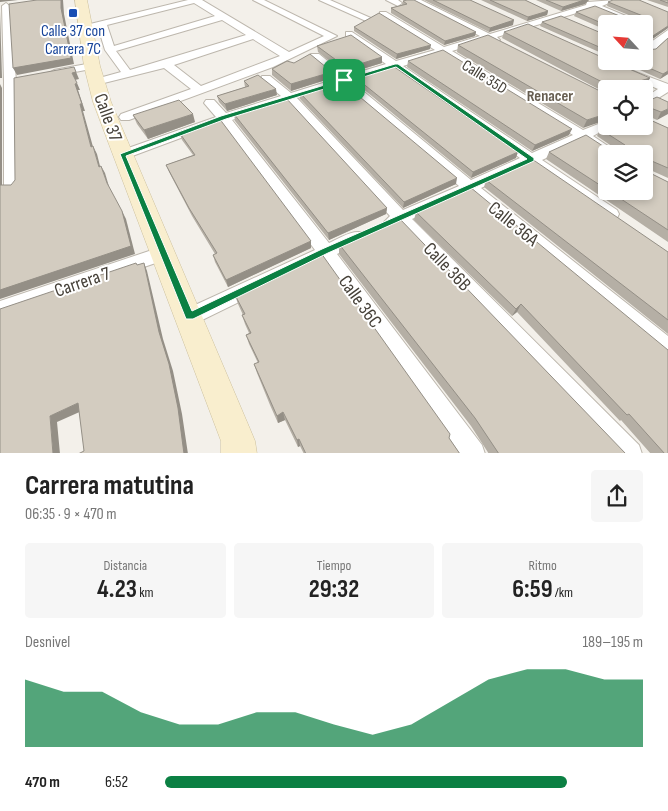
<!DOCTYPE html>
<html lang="es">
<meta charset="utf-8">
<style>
:root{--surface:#fff;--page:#f6f6f6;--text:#222;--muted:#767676;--accent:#0b8043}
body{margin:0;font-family:"Sofia Sans Condensed",sans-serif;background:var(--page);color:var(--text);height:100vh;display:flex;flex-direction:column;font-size:19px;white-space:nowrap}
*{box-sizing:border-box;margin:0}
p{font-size:16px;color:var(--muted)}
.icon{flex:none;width:28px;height:28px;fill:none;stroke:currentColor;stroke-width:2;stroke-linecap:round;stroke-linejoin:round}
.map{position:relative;height:453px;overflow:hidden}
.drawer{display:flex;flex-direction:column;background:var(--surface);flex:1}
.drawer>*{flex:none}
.needle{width:32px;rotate:296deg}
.controls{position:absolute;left:598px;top:15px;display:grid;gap:10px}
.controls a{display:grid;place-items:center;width:55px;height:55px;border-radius:5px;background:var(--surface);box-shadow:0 2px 8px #0003;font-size:25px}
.pin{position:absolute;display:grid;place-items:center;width:42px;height:42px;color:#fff;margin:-21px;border-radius:10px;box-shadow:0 2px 8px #0006}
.round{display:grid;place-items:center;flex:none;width:52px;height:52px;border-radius:5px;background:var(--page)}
.summary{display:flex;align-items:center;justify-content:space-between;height:85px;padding:0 25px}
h1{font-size:28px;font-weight:700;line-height:38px}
.figures{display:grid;grid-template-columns:repeat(3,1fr);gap:8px;height:85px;padding:5px 25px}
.figures div{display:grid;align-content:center;border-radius:5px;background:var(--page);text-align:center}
.figures b{font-size:25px;font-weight:700}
.figures small{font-size:14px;font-weight:400}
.figures p{font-size:14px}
.chart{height:140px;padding:10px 25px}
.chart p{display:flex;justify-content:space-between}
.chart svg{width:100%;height:90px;margin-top:5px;fill:var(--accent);opacity:.7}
ul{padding:0 25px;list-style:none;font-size:16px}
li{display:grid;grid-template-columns:80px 60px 1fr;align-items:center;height:38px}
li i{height:12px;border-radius:6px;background:var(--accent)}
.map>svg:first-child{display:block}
</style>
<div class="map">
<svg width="668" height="454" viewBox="0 0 668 454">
<rect width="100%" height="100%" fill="#f3f0ea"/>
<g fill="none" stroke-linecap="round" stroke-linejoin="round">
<g stroke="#bdb7ad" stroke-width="2">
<g id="street">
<path d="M 188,0 L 202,0 L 289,52 L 324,36 L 253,0 L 264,0 L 337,36 L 273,67 L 129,120 L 121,120 L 119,117 L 121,114 L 191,89 L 164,68 L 96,85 L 92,84 L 90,82 L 92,80 L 121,72 L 105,50 L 98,27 L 85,31 L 80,28 L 82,26 ZM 194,3 L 215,16 L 114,46 L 107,25 ZM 222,20 L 246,35 L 130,70 L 116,51 ZM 253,39 L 280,56 L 201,86 L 174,65 Z"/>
<path d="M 319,0 L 330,0 L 373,19 L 369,22 L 366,21 Z"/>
<path d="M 386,0 L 398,0 L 402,3 L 398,6 Z"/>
<path d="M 410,0 L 421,0 L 490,34 L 586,5 L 587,2 L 616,0 L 602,6 L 645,24 L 631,24 L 593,8 L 497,37 L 500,40 L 498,42 L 488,40 L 452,51 L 583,130 L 606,121 L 606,126 L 611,126 L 593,136 L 620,154 L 606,154 L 606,156 L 582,141 L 542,160 L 617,210 L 619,214 L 617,218 L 611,220 L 605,218 L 530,165 L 481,188 L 668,336 L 668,357 L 661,355 L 468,193 L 412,219 L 639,445 L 642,454 L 613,454 L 399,226 L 392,228 L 386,226 L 384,222 L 390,216 L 287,102 L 232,120 L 329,243 C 339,239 352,229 364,233 L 366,237 L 364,241 L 337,254 L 482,445 L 485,454 L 458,454 L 323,261 L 196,323 L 189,325 L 182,323 L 179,317 L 182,311 L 315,250 L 221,123 L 127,158 L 117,158 L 115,155 L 117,152 L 216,117 L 204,103 L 206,100 L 214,100 L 226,113 L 281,96 L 262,80 L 261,78 L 262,76 L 270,76 L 291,93 L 336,79 L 311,58 L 311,54 L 319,54 L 346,76 L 386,64 L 346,36 L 346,32 L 352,32 L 396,61 L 435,50 L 380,16 L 380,12 L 386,12 L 444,47 L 480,36 ZM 442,54 L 573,135 L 532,153 L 403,66 ZM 393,69 L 520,158 L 471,180 L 352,82 ZM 342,85 L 459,186 L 403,210 L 297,98 Z"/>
<path d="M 6,3 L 10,6 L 16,81 L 18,188 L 16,191 L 6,191 L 4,188 L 4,81 L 2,6 Z"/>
<path d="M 668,30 L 668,38 L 652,52 L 644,53 L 644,47 Z"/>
<path d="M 92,63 L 96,64 L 97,66 L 96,68 L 54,76 L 49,73 L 54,70 Z"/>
<path d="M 628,69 L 668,84 L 668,92 L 644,107 L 644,98 L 658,89 L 624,74 L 623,72 Z"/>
<path d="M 164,246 L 170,248 L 173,253 L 170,258 L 0,317 L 0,301 Z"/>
</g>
</g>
<g stroke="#cdc19e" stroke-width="1">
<path id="secondary" d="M 75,0 L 87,0 L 100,66 L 111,102 L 250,429 L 255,441 L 257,454 L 221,454 L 221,441 L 93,102 L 84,66 Z"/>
</g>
<use href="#street" fill="#fff" fill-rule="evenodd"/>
<use href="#secondary" fill="#f9eece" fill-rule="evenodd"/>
</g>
<g fill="#b5afa5" fill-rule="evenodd">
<path d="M 424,0 L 470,0 L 513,25 L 489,32 Z"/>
<path d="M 481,0 L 525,0 L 548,11 L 547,15 L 527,21 Z"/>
<path d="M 536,0 L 589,0 L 585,4 L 561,11 Z"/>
<path d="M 647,0 L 668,0 L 668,7 Z"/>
<path d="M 403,1 L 476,32 L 475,36 L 444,45 L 391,13 L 391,8 L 402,5 Z"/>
<path d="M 608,2 L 668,12 L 668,28 L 645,44 L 645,50 L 656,49 L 668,38 L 668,74 L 660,79 L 620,61 L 644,61 L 606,24 L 606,30 L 574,16 L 576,12 L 632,21 L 643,21 L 607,6 Z"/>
<path d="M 542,22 L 606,35 L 606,55 L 540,26 Z"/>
<path d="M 354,27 L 430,49 L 396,59 L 354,31 Z"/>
<path d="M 504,32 L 646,86 L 638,88 L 640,89 L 606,89 L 606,93 L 502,38 Z"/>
<path d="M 458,45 L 606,94 L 583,128 L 457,52 Z"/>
<path d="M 317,46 L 382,57 L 382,63 L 346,74 L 318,52 Z"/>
<path d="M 408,61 L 569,135 L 532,151 L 407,67 Z"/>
<path d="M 272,69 L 332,72 L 332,78 L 291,91 L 272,75 Z"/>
<path d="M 356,78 L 516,158 L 471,178 L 356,83 Z"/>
<path d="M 244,81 L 277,95 L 227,111 L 219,102 L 217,96 L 245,87 Z"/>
<path d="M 300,93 L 456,184 L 403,208 L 300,99 Z"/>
<path d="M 648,101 L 668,102 L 657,120 L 648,116 L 648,119 L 668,128 L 668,178 L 648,169 L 648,172 L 668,182 L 668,242 L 546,159 L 549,152 L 609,150 L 616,149 L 597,136 L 600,129 ZM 606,154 L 644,191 L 606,191 Z"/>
<path d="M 234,114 L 387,208 L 386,214 L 329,240 L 235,121 Z"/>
<path d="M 133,115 L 195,122 L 148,139 L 137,124 Z"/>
<path d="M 179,132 L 311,241 L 311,248 L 228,287 L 215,262 L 213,255 L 215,254 L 192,216 L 169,172 L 166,165 L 193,155 L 182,140 Z"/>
<path d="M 486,180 L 668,252 L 668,334 L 484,187 Z"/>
<path d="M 470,187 L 668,454 L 651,454 L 621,420 L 620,421 L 517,312 L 512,316 L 414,220 L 416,212 Z"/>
<path d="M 339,244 L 626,454 L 489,454 L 471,426 L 339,254 Z"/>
<path d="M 235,295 L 449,438 L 460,454 L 304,454 L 300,446 L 298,447 L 285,420 L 278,423 L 270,405 L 257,373 L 254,364 L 258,363 L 249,344 L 246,335 L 249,333 L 245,324 L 242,315 L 243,315 L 238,304 Z"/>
</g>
<g fill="#948f86">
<path d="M 0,0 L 18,0 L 0,2 Z"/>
<path d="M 61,0 L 63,0 L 64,14 L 74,64 L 17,75 L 13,68 L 61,8 Z"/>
<path d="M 584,0 L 589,0 L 585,4 L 561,11 L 563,7 Z"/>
<path d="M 0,11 L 2,78 L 0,78 Z"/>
<path d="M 548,11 L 547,15 L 527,21 L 528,17 Z"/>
<path d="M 514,20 L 513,25 L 489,32 L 490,28 Z"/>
<path d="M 668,26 L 668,28 L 644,45 L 645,41 Z"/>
<path d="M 476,32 L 475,36 L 444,45 L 445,41 Z"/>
<path d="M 431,45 L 430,49 L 396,59 L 397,54 Z"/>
<path d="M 382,57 L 382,63 L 346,74 L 347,68 Z"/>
<path d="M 74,67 L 79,79 L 75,80 L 72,73 Z"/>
<path d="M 668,71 L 668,74 L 660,79 L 663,74 Z"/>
<path d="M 332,72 L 332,78 L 291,91 L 291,84 Z"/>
<path d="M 650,78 L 646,86 L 636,89 L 630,84 Z"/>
<path d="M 77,83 L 80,90 L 78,90 L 85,111 L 83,111 L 95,154 L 91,147 L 75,84 Z"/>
<path d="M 0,84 L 2,88 L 2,188 L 0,185 Z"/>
<path d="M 276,89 L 277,95 L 227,111 L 225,104 Z"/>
<path d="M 668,109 L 668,114 L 657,120 L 661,112 Z"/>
<path d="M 193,114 L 195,122 L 148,139 L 144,130 Z"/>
<path d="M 606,114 L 606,120 L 583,128 L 587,120 Z"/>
<path d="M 572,129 L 569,135 L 532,151 L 535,145 Z"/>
<path d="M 93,146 L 97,154 L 102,174 L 99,167 Z"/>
<path d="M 518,152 L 516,158 L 471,178 L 473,172 Z"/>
<path d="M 101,166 L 105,173 L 110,190 L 107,183 Z"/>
<path d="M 457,178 L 456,184 L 403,208 L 404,202 Z"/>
<path d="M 387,208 L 386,214 L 329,240 L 328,233 Z"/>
<path d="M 122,211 L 126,219 L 135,254 L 0,299 L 0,290 Z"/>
<path d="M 311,241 L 311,248 L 228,287 L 226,280 Z"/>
<path d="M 144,263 L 147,271 L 163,339 L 173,371 L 182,414 L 188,454 L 184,454 Z"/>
<path d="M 521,304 L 517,312 L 512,316 L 516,309 Z"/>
<path d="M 78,403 L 84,410 L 57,422 L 60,454 L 53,454 L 50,416 Z"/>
<path d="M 283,412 L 285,420 L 278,423 L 277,416 Z"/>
<path d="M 299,439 L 300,446 L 298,447 L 297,440 Z"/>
</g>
<g fill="#d3ccc0" stroke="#948f86">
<path d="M 37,0 L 61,0 L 61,8 L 71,58 L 13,68 L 9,4 Z"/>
<path d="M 407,0 L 414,0 L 476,32 L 445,41 L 391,8 L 407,4 L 403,1 Z"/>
<path d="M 433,0 L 470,0 L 514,20 L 490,28 Z"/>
<path d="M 490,0 L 525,0 L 548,11 L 528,17 Z"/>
<path d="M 546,0 L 584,0 L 563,7 Z"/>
<path d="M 613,0 L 639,0 L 668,12 L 668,26 L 645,41 L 645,50 L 656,49 L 668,38 L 668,71 L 663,74 L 633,61 L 644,61 L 644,24 L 606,24 L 606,25 L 576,12 L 595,6 L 632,21 L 649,21 L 648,18 L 608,2 Z"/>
<path d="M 660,0 L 668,0 L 668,3 Z"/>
<path d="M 379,13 L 431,45 L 397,54 L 354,27 Z"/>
<path d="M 561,16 L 606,35 L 606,50 L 542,22 Z"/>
<path d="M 528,24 L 606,59 L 606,61 L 611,61 L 650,78 L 630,84 L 640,89 L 611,89 L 610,86 L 504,32 Z"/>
<path d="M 351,35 L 382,57 L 347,68 L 317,46 Z"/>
<path d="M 488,35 L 606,94 L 606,114 L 587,120 L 458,45 Z"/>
<path d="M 443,50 L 572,129 L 535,145 L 408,61 Z"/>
<path d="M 310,54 L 332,72 L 291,84 L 272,69 L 287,61 L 294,63 Z"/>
<path d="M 393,66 L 518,152 L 473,172 L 356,78 Z"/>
<path d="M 74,67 L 76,72 L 72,73 L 77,83 L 75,84 L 82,104 L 80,104 L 91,147 L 93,146 L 99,167 L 101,166 L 107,183 L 122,211 L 131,246 L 0,290 L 0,185 L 11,185 L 15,180 L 14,78 Z"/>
<path d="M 258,75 L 276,89 L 225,104 L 217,96 L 249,86 L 244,81 Z"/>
<path d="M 342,82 L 457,178 L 404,202 L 300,93 Z"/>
<path d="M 644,91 L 646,92 L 648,101 L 657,97 L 668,102 L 668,109 L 661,112 L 648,107 L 648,119 L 668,128 L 668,168 L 647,159 L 648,172 L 668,182 L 668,230 L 609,191 L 644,191 L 644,154 L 606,154 L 606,189 L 549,152 L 586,135 L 609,150 L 626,148 L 625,145 L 600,129 L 606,125 L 606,126 L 644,126 Z"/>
<path d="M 286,98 L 387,208 L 328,233 L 234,114 Z"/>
<path d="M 179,100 L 193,114 L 144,130 L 133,115 Z"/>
<path d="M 219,118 L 311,241 L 226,280 L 213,255 L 217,253 L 189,208 L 166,165 L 195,155 L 179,132 Z"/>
<path d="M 532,159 L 668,252 L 668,320 L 486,180 Z"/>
<path d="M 470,187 L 668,350 L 668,454 L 665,454 L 629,414 L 627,415 L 521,304 L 516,309 L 416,212 Z"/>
<path d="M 399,218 L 626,454 L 499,454 L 475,418 L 339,244 Z"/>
<path d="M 321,253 L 450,434 L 449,438 L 460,454 L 306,454 L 299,439 L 297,440 L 283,412 L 277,416 L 254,364 L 259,362 L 246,335 L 251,333 L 242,315 L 245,314 L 235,295 Z"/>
<path d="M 136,263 L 137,265 L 144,263 L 159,332 L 169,364 L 178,408 L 184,454 L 78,454 L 84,451 L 78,403 L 50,416 L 53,454 L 0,454 L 0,309 Z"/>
</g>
<path fill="#0b8043" stroke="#fff" fill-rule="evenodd" d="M 395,64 L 398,64 L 534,158 L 534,161 L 328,253 L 193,319 L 186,319 L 120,154 L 221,116 ZM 396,67 L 527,159 L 322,249 L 192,311 L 126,156 L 226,119 Z"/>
<rect fill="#1a4fb4" stroke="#fff" stroke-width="2" x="68" y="8" width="10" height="10" rx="2.5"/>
<g text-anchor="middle" stroke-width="4" stroke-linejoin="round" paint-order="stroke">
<g font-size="16" fill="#164399" stroke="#fff">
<text x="73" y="36">Calle 37 con<tspan x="73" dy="18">Carrera 7C</tspan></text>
</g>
<g font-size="16" fill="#464139" stroke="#fff">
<text transform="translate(485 76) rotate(32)" y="6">Calle 35D</text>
</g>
<g font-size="16" font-weight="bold" fill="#675e51" stroke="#fff">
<text x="550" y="101">Renacer</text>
</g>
<g font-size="19" fill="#464139" stroke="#fff">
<text transform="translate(109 117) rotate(70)" y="7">Calle 37</text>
<text transform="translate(514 223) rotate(39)" y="7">Calle 36A</text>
<text transform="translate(448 266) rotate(46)" y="7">Calle 36B</text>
<text transform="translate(82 281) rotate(-19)" y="7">Carrera 7</text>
<text transform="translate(361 301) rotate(54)" y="7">Calle 36C</text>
</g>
</g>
</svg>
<div class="controls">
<a><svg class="needle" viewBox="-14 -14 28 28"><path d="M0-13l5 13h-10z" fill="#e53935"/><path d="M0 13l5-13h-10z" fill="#767676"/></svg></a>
<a><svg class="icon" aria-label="locate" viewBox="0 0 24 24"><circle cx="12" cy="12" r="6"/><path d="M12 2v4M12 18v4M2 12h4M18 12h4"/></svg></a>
<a><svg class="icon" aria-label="layers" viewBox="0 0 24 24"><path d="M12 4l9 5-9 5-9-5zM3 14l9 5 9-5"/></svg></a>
</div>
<div class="pin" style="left:344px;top:80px;background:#1e9e55"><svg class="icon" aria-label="arrive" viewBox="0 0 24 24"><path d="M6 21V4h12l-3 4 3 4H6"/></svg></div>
</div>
<section class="drawer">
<div class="summary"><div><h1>Carrera matutina</h1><p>06:35 · 9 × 470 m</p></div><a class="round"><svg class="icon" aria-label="share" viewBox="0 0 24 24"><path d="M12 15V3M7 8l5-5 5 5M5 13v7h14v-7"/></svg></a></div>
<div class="figures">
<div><p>Distancia</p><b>4.23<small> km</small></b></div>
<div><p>Tiempo</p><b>29:32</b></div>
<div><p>Ritmo</p><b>6:59<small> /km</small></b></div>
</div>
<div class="chart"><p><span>Desnivel</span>189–195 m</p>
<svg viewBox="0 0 160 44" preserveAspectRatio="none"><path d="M0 44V11L10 17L20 17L30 27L40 33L50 33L60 27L70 27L80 33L90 38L100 33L110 22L120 11L130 6L140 6L150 11L160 11V44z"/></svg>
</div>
<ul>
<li><b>470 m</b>6:52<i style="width:84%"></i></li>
</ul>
</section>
